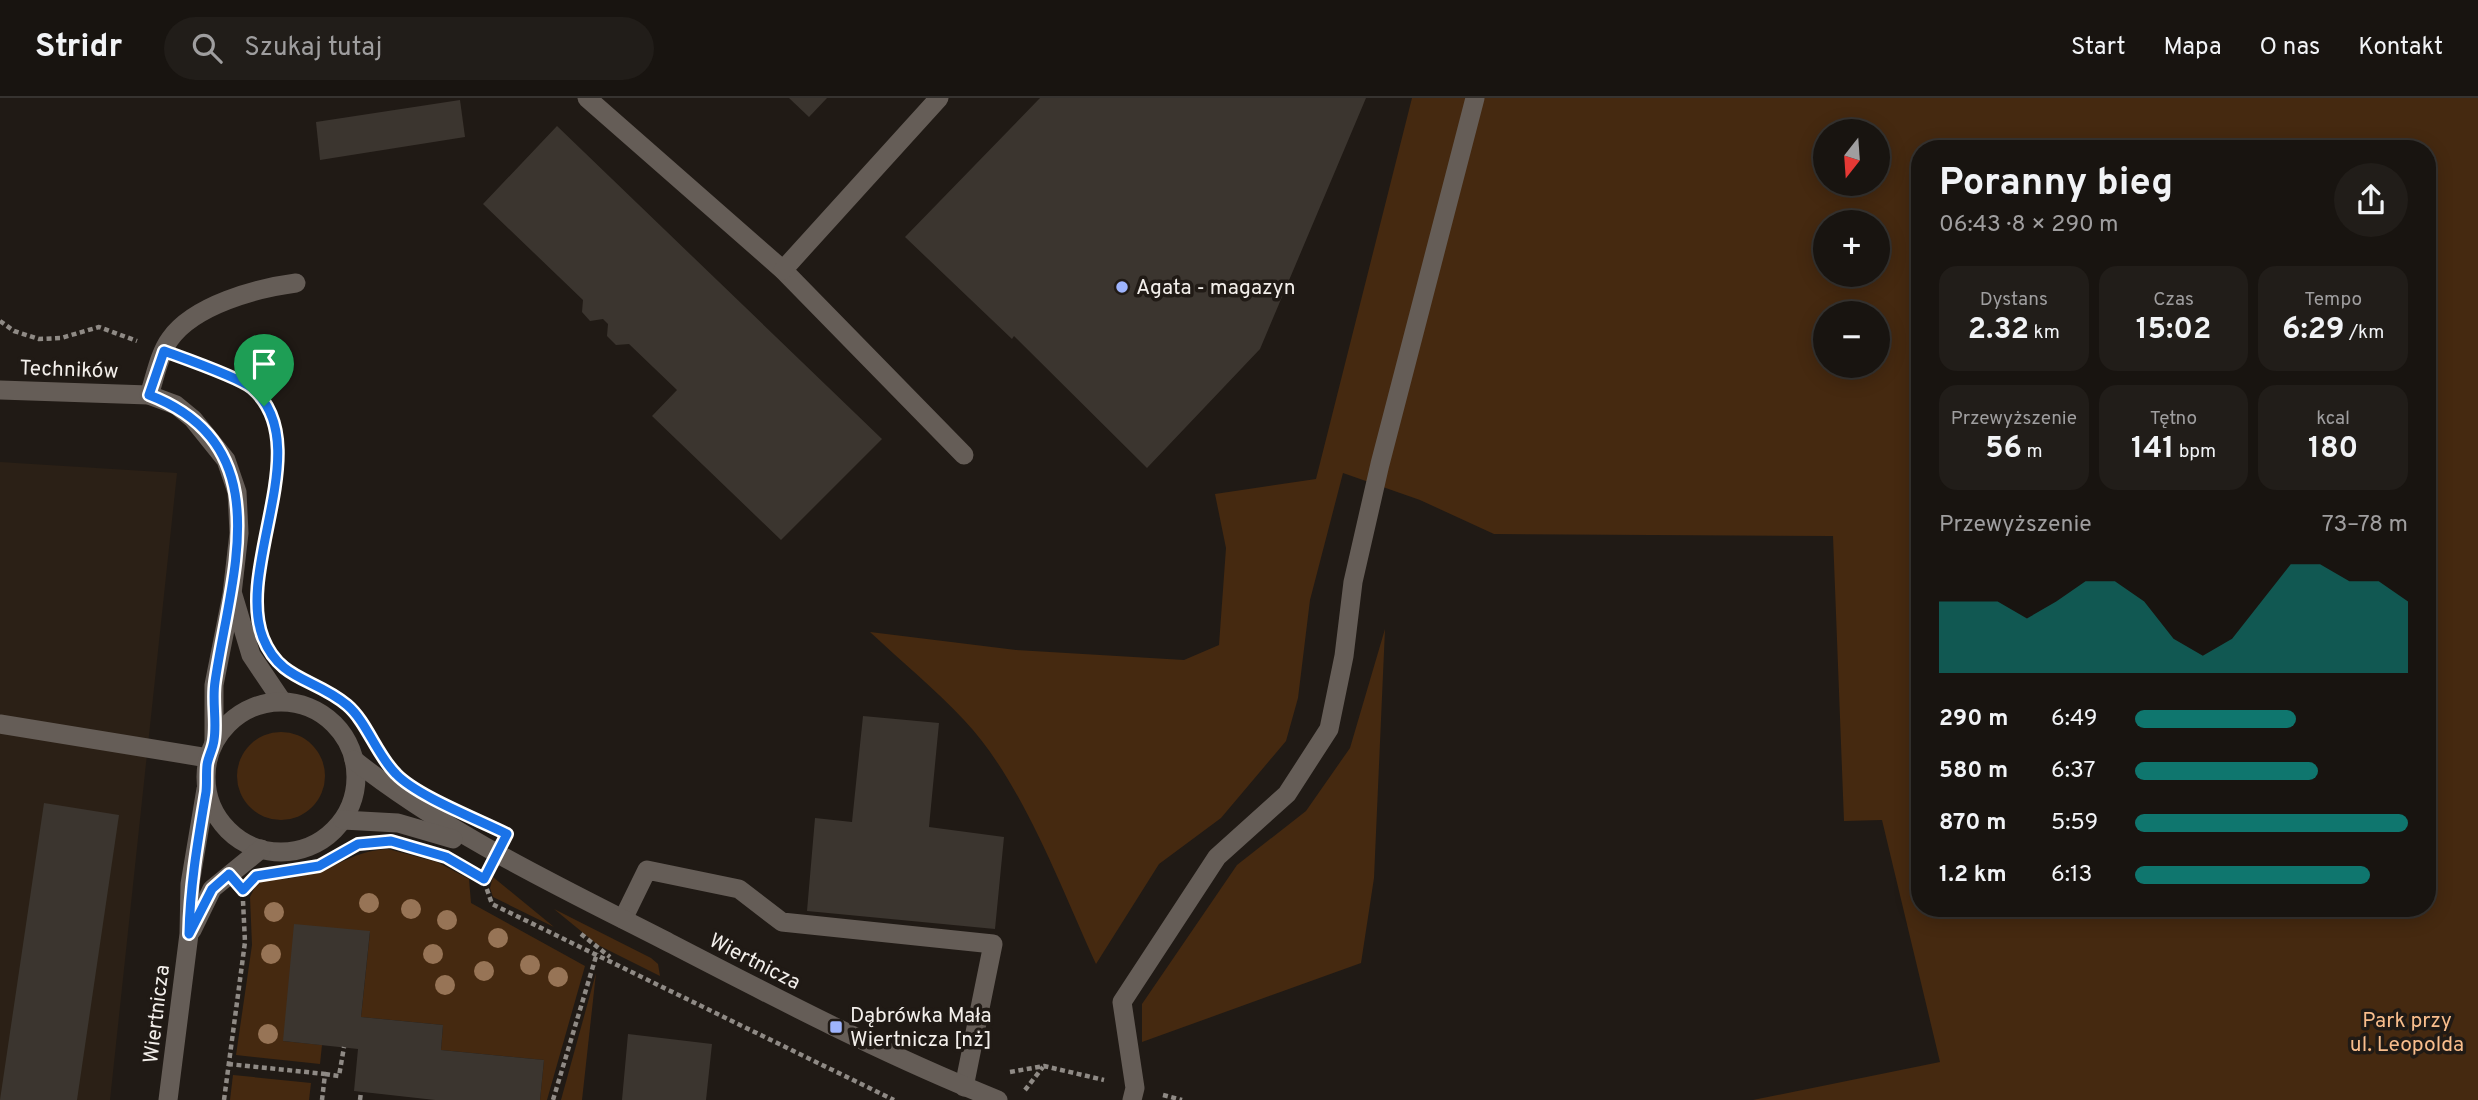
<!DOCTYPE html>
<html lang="pl">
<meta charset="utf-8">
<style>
:root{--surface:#181410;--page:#211d19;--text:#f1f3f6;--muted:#9f9e9f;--line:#363330;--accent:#0f766e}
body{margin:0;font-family:Overpass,sans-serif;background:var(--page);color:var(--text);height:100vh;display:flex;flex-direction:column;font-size:26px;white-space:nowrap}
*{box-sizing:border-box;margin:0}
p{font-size:23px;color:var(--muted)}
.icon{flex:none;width:38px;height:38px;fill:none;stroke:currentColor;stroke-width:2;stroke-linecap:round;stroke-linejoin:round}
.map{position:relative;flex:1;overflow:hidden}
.drawer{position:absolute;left:1911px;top:42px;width:525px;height:777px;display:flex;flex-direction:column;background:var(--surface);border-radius:28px;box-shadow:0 4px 18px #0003,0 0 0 2px var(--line)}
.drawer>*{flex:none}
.needle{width:46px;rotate:197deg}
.fabs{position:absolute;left:1813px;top:21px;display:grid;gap:14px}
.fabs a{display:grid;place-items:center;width:77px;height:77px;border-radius:50%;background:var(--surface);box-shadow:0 4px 18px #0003,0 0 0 2px var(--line);font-size:35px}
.pin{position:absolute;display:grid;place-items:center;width:60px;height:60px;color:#fff;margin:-72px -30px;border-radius:50% 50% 50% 0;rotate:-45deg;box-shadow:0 0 7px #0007}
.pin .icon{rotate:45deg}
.round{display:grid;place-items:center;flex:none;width:74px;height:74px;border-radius:37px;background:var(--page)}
.summary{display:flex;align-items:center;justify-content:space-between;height:119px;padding:0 28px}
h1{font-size:38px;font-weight:700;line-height:52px}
.stats{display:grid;grid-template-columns:repeat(3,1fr);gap:10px;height:119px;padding:7px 28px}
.stats div{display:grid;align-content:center;border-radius:18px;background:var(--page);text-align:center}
.stats b{font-size:30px;font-weight:700}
.stats small{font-size:19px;font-weight:400}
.stats p{font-size:19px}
.chart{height:196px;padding:14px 28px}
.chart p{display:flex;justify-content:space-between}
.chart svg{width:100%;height:126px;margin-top:7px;fill:var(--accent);opacity:.7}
ul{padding:0 28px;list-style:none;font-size:23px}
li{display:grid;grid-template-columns:112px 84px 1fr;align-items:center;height:52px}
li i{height:18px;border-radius:9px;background:var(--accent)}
header{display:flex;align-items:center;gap:42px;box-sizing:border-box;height:98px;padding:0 35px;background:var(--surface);border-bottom:2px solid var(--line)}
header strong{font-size:33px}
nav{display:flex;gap:38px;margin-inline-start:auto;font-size:24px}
.search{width:490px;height:63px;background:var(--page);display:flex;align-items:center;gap:18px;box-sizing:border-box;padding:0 24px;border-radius:38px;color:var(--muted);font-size:26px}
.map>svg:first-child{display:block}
</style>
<header>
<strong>Stridr</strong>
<div class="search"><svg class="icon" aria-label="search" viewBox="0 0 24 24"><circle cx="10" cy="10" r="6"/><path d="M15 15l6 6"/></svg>Szukaj tutaj</div>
<nav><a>Start</a><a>Mapa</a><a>O nas</a><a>Kontakt</a></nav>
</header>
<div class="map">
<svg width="2478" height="1002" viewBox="0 0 2478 1002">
<rect width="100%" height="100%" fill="#201a15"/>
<path fill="#2b2016" d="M 0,364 L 177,375 L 110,1002 L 0,1002 Z"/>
<g fill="#452910" fill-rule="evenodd">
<path d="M 1412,0 L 2478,0 L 2478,1002 L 1753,1002 L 1940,964 L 1882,722 L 1844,723 L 1833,438 L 1494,436 L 1420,402 L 1343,375 L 1310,502 L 1298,600 L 1286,643 L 1221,720 L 1159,766 L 1096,866 C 1061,790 1022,683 964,622 C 935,591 901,563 870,534 L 1016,552 L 1184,562 L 1219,547 L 1226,450 L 1215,396 L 1316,381 ZM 1825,33 L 1878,33 L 1878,86 L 1825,86 ZM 1920,51 L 2427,51 L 2427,810 L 1920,810 ZM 1825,124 L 1878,124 L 1878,177 L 1825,177 ZM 1825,215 L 1878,215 L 1878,268 L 1825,268 Z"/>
<path d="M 1385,531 L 1374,780 L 1361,865 L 1142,944 L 1142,906 L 1237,767 L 1306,713 L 1350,650 Z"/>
<circle cx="281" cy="678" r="44"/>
<path d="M 388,751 L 437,764 L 469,781 L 471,805 L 585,868 L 547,1002 L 540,1002 L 544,962 L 441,952 L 443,927 L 361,919 L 370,834 L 283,943 L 322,947 L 320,966 L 236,957 L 252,847 L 250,799 L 258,783 C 280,782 299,780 319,773 C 347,764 356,753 388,751 Z"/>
<path d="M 493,779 L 554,829 L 493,799 L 490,790 Z"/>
<path d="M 554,811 L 651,860 L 658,866 L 660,878 L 598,847 Z"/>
<path d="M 596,875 L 582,1002 L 561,1002 Z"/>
<path d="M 233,977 L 311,985 L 309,1002 L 230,1002 Z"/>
</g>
<g fill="#3b352f">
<path d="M 789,0 L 827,0 L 809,19 Z"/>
<path d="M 1040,0 L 1366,0 L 1260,251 L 1147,370 L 1014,238 L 1012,241 L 905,139 Z"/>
<path d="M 460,2 L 465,39 L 320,62 L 316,24 Z"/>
<path d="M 557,28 L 882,341 L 781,442 L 652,318 L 677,292 L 629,246 L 616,247 L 607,238 L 608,226 L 603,221 L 590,223 L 582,214 L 583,202 L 483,106 Z"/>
<path d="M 863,618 L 939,625 L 929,729 L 1004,739 L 995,831 L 807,813 L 815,720 L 852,724 Z"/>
<path d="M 44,705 L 119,717 L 77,1002 L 0,1002 Z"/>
<path d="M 294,826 L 370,833 L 361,919 L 443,927 L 441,952 L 544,962 L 540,1002 L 435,1002 L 354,993 L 358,951 L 283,943 Z"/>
<path d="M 628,936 L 712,946 L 706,1002 L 622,1002 Z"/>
</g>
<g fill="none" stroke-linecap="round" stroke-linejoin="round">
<g stroke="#8f8a85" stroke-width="4.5" stroke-dasharray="5 3.5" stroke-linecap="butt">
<path d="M 0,223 L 14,233 L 39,241 L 61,240 L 99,229 L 137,243"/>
<path d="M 191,264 L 252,290 L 276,326 L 271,410"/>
<path d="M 305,583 L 348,608 L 366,635"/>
<path d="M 279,776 L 319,768 L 346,753"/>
<path d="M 484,783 L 492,806 L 894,1002"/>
<path d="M 581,836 L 610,859"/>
<path d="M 228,966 L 325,976 L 322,1002"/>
<path d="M 1010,974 L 1044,968 L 1104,982"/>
<path d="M 325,976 L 339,978 L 344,949"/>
<path d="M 1025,992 L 1043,969"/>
<path d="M 1163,997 L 1182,1002"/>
<path d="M 224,1002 L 245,844 L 243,803"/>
<path d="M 360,1002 L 361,994"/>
<path d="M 553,1002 L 597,855"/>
</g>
<g stroke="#655d57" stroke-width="19">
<path d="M 587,0 L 783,172 L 964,357"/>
<path d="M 783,172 L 939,0"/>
<path d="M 0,626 L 208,660"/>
<path d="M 623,821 L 647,772 L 739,791 L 782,824 L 993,846 L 964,989"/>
<path d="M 1132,1002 L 1135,990 L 1122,904 L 1217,759 L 1287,696 L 1329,631 L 1344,558 L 1353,484 L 1380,366 L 1475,0"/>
</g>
<g stroke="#655d57" stroke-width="19">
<path d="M 0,292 L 149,297 L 176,307 L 193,321 L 226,362 L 237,394 L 239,435 L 232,496 L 214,587 L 214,644"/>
<path d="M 149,297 C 155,280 159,256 170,241 C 194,207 257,190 296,185"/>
<path d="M 233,497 L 251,557 L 282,603"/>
<circle cx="281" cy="679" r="75"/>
<path d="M 354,662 C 448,736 556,787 662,841 C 772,898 883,956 998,1002"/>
<path d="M 343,722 L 398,725 L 453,741"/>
<path d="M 192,832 L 212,791 L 261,751"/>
<path d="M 168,1002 L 189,836 L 190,786 L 206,691"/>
</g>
</g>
<g fill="#977456">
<circle cx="369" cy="805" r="10"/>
<circle cx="411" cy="811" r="10"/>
<circle cx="274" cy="814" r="10"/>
<circle cx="447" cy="822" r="10"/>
<circle cx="498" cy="840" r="10"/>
<circle cx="271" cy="856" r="10"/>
<circle cx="433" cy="856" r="10"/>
<circle cx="530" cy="867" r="10"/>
<circle cx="484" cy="873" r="10"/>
<circle cx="558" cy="879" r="10"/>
<circle cx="445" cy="887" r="10"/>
<circle cx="268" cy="936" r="10"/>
</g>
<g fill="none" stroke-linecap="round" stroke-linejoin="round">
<g stroke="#fff" stroke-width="14">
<path id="route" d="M 164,253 C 183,260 238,279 252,290 C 317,346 235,469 263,540 C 280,583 315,580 347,607 C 367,624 376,656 396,676 C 417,698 477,721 507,736 L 484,781 L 446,759 L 391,743 L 358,746 L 319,768 L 256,778 L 243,792 L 229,776 L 212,791 L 189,836 C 190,787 198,742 206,694 C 207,685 206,676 207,667 C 208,659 213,651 214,642 C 217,623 212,603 215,584 C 230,479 282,348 149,297 Z"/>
</g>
<use href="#route" stroke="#1a73e8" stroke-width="9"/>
</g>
<g fill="#9eb4fd" stroke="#201a15" stroke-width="2.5">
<circle cx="1122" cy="189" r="7"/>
<rect x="829" y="922" width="14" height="14" rx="3.5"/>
</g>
<g text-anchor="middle" stroke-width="7" stroke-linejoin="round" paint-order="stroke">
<g font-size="21" fill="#f3efeb" stroke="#201a15" text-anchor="start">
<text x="1136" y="196">Agata - magazyn</text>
<text x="850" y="924">Dąbrówka Mała<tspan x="850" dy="24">Wiertnicza [nż]</tspan></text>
</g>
<g font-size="21" fill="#f3efeb" stroke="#201a15">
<text transform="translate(69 271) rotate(2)" y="7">Techników</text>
<text transform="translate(755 863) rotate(27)" y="7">Wiertnicza</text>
<text transform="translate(156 916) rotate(-83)" y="7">Wiertnicza</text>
</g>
<g font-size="21" fill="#f8bd8c" stroke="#201a15">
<text x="2407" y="929">Park przy<tspan x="2407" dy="24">ul. Leopolda</tspan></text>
</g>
</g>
</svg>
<div class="fabs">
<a><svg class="needle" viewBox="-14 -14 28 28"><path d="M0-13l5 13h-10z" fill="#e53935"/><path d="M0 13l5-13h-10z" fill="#9f9e9f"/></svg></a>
<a>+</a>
<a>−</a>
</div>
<div class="pin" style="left:264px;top:308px;background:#1e9e55"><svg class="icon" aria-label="arrive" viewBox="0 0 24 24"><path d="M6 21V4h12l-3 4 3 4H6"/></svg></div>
<section class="drawer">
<div class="summary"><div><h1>Poranny bieg</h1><p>06:43 · 8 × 290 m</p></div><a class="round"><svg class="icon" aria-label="share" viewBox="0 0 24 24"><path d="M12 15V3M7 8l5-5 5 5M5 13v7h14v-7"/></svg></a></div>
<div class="stats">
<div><p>Dystans</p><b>2.32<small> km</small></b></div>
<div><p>Czas</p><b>15:02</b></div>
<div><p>Tempo</p><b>6:29<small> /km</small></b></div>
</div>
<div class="stats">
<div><p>Przewyższenie</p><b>56<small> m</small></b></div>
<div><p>Tętno</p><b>141<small> bpm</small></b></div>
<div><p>kcal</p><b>180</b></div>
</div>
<div class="chart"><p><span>Przewyższenie</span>73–78 m</p>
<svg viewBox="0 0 160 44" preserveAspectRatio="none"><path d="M0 44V19L10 19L20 19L30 25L40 19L50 12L60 12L70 19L80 32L90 38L100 32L110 19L120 6L130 6L140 12L150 12L160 19V44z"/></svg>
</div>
<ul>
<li><b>290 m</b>6:49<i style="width:59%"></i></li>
<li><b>580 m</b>6:37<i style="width:67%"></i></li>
<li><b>870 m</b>5:59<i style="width:100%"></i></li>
<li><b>1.2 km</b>6:13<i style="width:86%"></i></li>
</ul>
</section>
</div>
